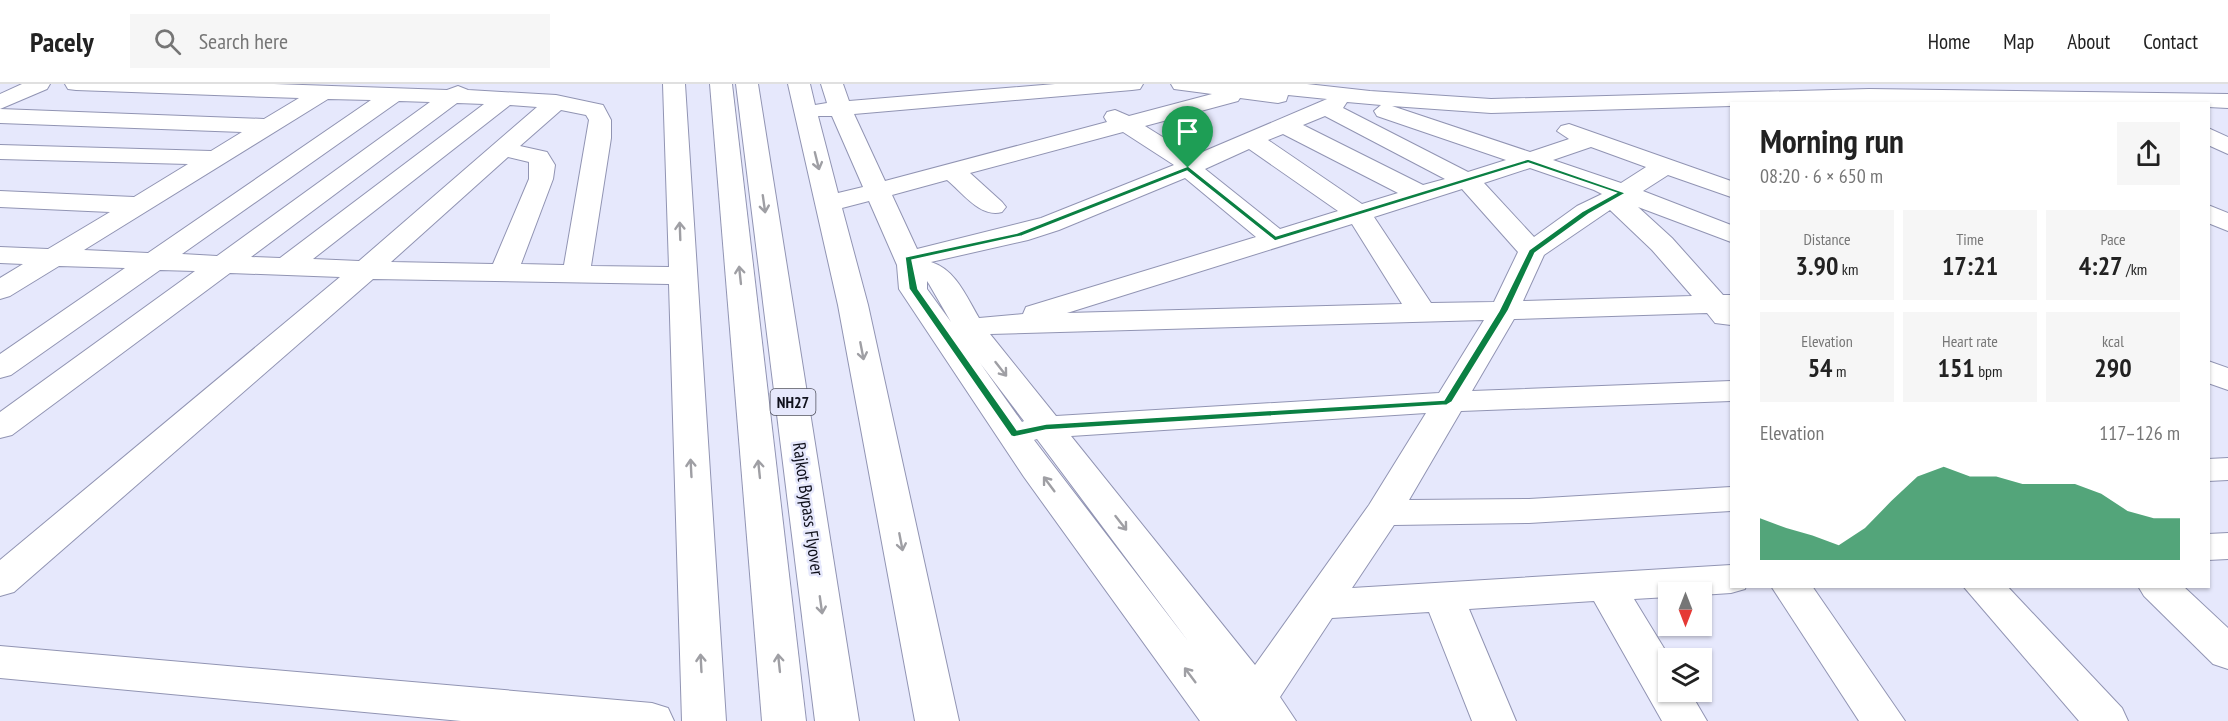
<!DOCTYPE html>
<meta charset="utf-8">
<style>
:root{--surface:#fff;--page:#f6f6f6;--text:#222;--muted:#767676;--line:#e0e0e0;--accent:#0b8043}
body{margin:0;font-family:"PT Sans Narrow",sans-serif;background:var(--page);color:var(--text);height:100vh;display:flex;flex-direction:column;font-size:22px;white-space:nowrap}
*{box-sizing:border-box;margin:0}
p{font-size:20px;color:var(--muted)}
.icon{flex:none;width:33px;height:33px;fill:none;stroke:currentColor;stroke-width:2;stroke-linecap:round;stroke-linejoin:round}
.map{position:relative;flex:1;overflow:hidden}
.drawer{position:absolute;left:1730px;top:18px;width:480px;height:486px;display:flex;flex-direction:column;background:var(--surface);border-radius:0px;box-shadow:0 2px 4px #0004}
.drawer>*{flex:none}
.needle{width:39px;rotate:180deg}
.fabs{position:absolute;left:1658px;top:498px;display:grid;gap:12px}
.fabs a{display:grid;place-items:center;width:54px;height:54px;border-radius:0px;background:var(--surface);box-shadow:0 2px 4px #0004;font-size:30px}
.pin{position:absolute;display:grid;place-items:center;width:51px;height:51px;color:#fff;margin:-62px -26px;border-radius:50% 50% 50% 0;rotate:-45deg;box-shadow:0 0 6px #0007}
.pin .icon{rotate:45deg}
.round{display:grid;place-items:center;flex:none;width:63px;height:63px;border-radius:0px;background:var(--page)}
.summary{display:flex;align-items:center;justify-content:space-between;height:102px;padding:0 30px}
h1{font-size:33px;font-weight:700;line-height:45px}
.stats{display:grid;grid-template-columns:repeat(3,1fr);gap:9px;height:102px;padding:6px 30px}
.stats div{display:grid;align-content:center;border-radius:0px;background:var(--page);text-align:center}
.stats b{font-size:26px;font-weight:700}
.stats small{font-size:16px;font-weight:400}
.stats p{font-size:16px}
.chart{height:168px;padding:12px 30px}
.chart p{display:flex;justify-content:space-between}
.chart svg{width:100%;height:108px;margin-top:6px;fill:var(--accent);opacity:.7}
header{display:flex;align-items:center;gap:36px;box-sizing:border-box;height:84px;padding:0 30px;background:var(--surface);border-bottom:2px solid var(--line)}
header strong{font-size:28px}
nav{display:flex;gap:33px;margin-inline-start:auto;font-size:21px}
.search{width:420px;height:54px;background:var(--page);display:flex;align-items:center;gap:15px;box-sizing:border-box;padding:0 21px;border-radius:0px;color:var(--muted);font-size:22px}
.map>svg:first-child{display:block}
</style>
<header>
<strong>Pacely</strong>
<div class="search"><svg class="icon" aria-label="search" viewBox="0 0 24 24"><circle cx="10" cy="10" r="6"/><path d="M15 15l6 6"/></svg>Search here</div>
<nav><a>Home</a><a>Map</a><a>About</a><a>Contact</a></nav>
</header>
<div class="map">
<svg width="2228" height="637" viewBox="0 0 2228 637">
<rect width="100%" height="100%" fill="#e6e8fc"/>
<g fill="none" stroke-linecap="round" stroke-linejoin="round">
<g stroke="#9194b3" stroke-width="2">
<g id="minor">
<path d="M 22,0 L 50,0 L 47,5 L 0,25 L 0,10 Z"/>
<path d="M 65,0 L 274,0 L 447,6 L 458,2 L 468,6 L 556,11 L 603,21 L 611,36 L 611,54 L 591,182 L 669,183 L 663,0 L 685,0 L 726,637 L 682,637 L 669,200 L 373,195 L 14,508 L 0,512 L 0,476 L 340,193 L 230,189 L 12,351 L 0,354 L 0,328 L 195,187 L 160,186 L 11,291 L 0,294 L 0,270 L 125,184 L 59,182 L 10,212 L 0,215 L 0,194 L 23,180 L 0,179 L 0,163 L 48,165 L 110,128 L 0,123 L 0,107 L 134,113 L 188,80 L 0,75 L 0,61 L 211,67 L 242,48 L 0,39 L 0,25 L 264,35 L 299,14 L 76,6 L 68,5 ZM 328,15 L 371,16 L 148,169 L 84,166 ZM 399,17 L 430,18 L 217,172 L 182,170 ZM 457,19 L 484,20 L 280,174 L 251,173 ZM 510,21 L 537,23 L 359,177 L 313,175 ZM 561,26 L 586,31 L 589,36 L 564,181 L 521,180 L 553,95 L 555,81 L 547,68 L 520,62 ZM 508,73 L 529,78 L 529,95 L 493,180 L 391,178 Z"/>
<path d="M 788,0 L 810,0 L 815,21 L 827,19 L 821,0 L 843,0 L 849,17 L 1055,0 L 1143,0 L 1140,5 L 1132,6 L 854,30 L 885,97 L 1107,38 L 1104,33 L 1107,28 L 1115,26 L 1129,32 L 1212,10 L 1174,5 L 1171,0 L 1307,0 L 1370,7 L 1491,15 L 1869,5 L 2228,10 L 2228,24 L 2208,23 L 2208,20 L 1731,20 L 1731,22 L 1491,29 L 1392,22 L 1530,68 L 1569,55 L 1557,47 L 1561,42 L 1569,40 L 1731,97 L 1731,113 L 1668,91 L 1643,107 L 1731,141 L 1731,158 L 1638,123 L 1672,154 L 1723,211 L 1731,211 L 1731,241 L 1715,239 L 1707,229 L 1514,235 L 1472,307 L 1731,297 L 1731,317 L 1461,327 L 1409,416 L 1529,415 L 1731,403 L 1731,427 L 1529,439 L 1394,441 L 1352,504 L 1731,481 L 1731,502 L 1746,502 L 1745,505 L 1731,509 L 1701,511 L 1701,508 L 1668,508 L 1668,513 L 1634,515 L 1670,574 L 1668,574 L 1668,608 L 1690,608 L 1707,637 L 1662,637 L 1594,517 L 1469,525 L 1516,637 L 1472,637 L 1429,528 L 1332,534 L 1280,613 L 1296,637 L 1200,637 L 1024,393 L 899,205 L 897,181 L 869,117 L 842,124 L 868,221 L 959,637 L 915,637 L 838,221 ZM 1288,11 L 1327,15 L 1193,72 L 1145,42 L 1238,17 L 1240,14 L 1278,19 L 1286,17 ZM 1347,18 L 1381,21 L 1374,27 L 1377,32 L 1506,76 L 1468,88 L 1343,24 ZM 818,32 L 832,32 L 863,103 L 838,109 ZM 1325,32 L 1445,95 L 1423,101 L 1303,41 ZM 1123,48 L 1174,81 L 1041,134 L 917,165 L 892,111 L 947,96 C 963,109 980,134 1002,128 L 1006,123 L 1002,118 L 970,89 ZM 1283,50 L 1398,109 L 1362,120 L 1268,56 ZM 1591,63 L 1646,83 L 1621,99 L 1553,76 ZM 1249,65 L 1338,127 L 1280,145 L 1205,85 ZM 1530,84 L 1594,106 L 1602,110 L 1577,122 L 1534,153 L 1484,99 ZM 1185,94 L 1256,153 L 1026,223 L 1023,230 L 979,234 C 966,212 956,186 931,178 L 1028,156 L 1059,146 ZM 1462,105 L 1518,168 L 1494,218 L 1431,219 L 1374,133 ZM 1610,126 L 1652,166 L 1692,212 L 1523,217 L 1544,171 ZM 1352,140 L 1402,220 L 1067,229 ZM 927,197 L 929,200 L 951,238 L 927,205 ZM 1484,236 L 1439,309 L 1056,332 L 990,250 ZM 980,279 L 1024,337 L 1022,338 ZM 1426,329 L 1369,421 L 1255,581 L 1071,352 ZM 1037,355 L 1188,557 L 1050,377 L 1034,356 Z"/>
<path d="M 2208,44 L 2228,53 L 2228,70 L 2208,61 Z"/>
<path d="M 2208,121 L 2228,129 L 2228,147 L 2208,139 Z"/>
<path d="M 2208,277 L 2228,284 L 2228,306 L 2208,299 Z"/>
<path d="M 2228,374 L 2228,396 L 2208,397 L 2208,375 Z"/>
<path d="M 2228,449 L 2228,475 L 2208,476 L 2208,450 Z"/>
<path d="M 1771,502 L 1812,502 L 1905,637 L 1859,637 Z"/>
<path d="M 1963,502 L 2007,502 L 2122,624 L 2128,637 L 2079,637 Z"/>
<path d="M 2138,502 L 2183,502 L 2228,544 L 2228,585 L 2213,580 L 2144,512 Z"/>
<path d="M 0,562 L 652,619 L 668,624 L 674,637 L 461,637 L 0,594 Z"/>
</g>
</g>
<g stroke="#9194b3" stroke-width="2">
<g id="highway">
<path d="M 710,0 L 732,0 L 806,637 L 762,637 Z"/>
<path d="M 736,0 L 758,0 L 859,637 L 815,637 Z"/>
</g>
</g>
<use href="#minor" fill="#fff" fill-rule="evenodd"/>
<use href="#highway" fill="#fff" fill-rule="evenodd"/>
</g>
<defs><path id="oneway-shaft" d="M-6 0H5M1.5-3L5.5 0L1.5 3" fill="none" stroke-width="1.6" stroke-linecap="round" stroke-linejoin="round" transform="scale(1.5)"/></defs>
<g stroke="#9f9fa4">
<use href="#oneway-shaft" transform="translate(817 77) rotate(76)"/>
<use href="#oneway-shaft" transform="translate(764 120) rotate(82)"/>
<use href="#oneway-shaft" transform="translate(680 147) rotate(-92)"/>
<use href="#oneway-shaft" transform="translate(740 191) rotate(-96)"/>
<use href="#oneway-shaft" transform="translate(862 267) rotate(79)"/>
<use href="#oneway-shaft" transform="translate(1001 285) rotate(52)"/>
<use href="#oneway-shaft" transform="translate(691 384) rotate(-93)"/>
<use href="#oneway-shaft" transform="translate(759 385) rotate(-96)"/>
<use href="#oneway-shaft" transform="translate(1049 400) rotate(-127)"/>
<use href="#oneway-shaft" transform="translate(1121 439) rotate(52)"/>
<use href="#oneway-shaft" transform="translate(901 458) rotate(79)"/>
<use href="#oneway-shaft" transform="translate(821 521) rotate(82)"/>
<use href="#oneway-shaft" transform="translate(701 579) rotate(-93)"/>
<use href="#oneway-shaft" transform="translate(779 579) rotate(-96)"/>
<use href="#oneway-shaft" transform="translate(1190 591) rotate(-127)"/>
</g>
<path fill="#0b8043" stroke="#fff" stroke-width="1.5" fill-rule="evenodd" d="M 1528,75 L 1626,109 L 1589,130 L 1535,169 L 1508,227 L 1452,318 L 1447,321 L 1046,346 L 1014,353 L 1011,352 L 909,205 L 905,173 L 1017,149 L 1188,82 L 1276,152 ZM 1528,79 L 1616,109 L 1583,127 L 1529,166 L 1499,227 L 1444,316 L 1046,340 L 1017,346 L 918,205 L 912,176 L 1022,152 L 1187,87 L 1275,157 Z"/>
<g text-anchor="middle" stroke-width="5" stroke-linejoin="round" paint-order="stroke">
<rect fill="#e6e8fc" stroke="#50515e" stroke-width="1.5" x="770.5" y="305" width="45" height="26" rx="4.5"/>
<g font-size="16" font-weight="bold" fill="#0f101b">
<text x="793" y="324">NH27</text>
</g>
<g font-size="18" fill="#0f101b" stroke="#e6e8fc">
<text transform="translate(808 425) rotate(82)" y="6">Rajkot Bypass Flyover</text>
</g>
</g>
</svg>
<div class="fabs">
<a><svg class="needle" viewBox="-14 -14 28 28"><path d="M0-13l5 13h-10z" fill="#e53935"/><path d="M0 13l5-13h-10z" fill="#767676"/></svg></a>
<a><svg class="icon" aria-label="layers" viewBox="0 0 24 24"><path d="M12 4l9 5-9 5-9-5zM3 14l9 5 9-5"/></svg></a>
</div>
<div class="pin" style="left:1188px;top:84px;background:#1e9e55"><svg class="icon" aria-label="arrive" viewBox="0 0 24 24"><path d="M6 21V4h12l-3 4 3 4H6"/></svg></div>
<section class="drawer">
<div class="summary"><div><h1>Morning run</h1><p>08:20 · 6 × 650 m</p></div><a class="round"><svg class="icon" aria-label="share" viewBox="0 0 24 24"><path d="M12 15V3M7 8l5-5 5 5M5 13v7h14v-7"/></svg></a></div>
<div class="stats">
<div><p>Distance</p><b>3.90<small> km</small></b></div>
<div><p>Time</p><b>17:21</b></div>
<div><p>Pace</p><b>4:27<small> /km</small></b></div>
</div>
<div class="stats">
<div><p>Elevation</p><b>54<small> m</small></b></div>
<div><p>Heart rate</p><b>151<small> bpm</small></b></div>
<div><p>kcal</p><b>290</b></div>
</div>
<div class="chart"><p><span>Elevation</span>117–126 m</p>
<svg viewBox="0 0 160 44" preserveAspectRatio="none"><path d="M0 44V27L10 31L20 34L30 38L40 31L50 20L60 10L70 6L80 10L90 10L100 13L110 13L120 13L130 17L140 24L150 27L160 27V44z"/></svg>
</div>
</section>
</div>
